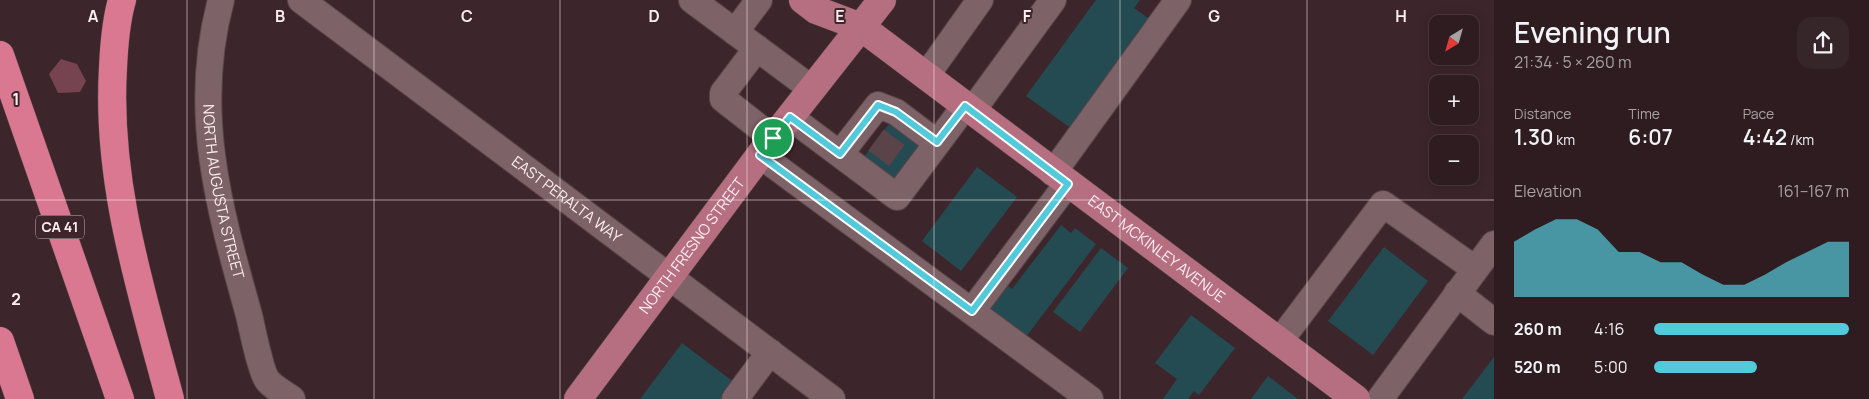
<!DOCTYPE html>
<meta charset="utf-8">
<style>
:root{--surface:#2e1c20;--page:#362529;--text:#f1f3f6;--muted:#a7a1a5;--line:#493a3e;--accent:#53cadc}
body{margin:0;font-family:Manrope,sans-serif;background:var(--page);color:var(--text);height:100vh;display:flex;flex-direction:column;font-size:19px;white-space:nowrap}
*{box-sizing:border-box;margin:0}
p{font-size:16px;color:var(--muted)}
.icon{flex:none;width:28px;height:28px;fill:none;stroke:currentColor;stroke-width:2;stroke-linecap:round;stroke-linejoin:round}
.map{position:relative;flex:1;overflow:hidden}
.drawer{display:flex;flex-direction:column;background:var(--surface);width:375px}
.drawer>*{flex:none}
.needle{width:32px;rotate:217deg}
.buttons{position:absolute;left:1429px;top:15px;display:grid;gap:10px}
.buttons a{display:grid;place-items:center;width:50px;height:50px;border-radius:10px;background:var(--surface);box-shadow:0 2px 12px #0003,0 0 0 1px var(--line);font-size:25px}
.pin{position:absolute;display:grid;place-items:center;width:42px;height:42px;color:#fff;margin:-21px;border:2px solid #fff;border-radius:50%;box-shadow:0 1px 5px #0007}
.round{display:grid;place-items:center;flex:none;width:52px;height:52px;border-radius:15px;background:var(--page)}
.overview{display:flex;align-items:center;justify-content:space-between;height:85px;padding:0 20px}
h1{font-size:28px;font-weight:600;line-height:38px}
.figures{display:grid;grid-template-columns:repeat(3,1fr);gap:8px;height:85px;padding:5px 20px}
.figures div{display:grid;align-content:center}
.figures b{font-size:21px;font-weight:600}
.figures small{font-size:14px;font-weight:400}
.figures p{font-size:14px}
.chart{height:140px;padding:10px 20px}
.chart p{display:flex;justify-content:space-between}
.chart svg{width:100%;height:90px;margin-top:5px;fill:var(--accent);opacity:.7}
ul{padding:0 20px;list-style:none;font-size:16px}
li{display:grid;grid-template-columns:80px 60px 1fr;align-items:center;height:38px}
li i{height:12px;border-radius:6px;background:var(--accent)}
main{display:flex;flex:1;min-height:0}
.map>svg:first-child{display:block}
</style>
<main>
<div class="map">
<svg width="1494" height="399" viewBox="0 0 1494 399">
<rect width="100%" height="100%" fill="#3d262b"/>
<path fill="#764350" d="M 61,59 L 77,64 L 86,81 L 80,92 L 58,93 L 49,74 Z"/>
<g fill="#234b51">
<path d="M 1096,0 L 1140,0 L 1134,8 L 1151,20 L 1072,129 L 1026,96 Z"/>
<path d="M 895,116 L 925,139 L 895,181 L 864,157 Z"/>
<path d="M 977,167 L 1017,197 L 961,271 L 922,241 Z"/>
<path d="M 1061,225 L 1071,233 L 1075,228 L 1096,244 L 1026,337 L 990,310 L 1008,286 L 1012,289 Z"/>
<path d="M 1384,247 L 1428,281 L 1373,355 L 1328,321 Z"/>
<path d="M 1101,248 L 1128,268 L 1080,332 L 1053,312 Z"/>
<path d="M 1191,315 L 1235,348 L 1199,395 L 1194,391 L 1188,399 L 1163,399 L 1177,379 L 1155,363 Z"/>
<path d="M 682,343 L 735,383 L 723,399 L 640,399 Z"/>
<path d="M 1494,357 L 1494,399 L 1462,399 Z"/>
<path d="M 1268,376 L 1298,399 L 1251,399 Z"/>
</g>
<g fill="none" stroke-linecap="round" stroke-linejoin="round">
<path stroke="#5a4449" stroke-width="26" stroke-dasharray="26 13" stroke-linecap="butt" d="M 876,140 L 907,163"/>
<g stroke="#584449" stroke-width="28">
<g id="minor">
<path id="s1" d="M 221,0 C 191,111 219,208 249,315 C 252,328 261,373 268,381 C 274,388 284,393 292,399"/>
<path id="s2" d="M 301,0 L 832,399"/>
<path d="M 692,0 L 812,89"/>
<path d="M 735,32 L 759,0"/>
<path d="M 757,48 L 723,93 L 723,99 L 773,138"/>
<path d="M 926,76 L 980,0"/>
<path d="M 972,111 L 1053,0"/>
<path d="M 790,117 L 897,197 L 965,106"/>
<path d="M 840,154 L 878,105 L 896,112 L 937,143"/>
<path d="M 760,155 L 1090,399"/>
<path d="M 1053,173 L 1178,0"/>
<path d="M 1457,293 L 1494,322"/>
<path d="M 972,311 L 1068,183"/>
<path d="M 1279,342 L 1383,204 L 1475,269"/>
<path d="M 735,399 L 770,352"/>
<path d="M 1380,399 L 1494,244"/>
</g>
</g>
<g stroke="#584449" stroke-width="29">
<g id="major">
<path id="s3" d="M 803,0 L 816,10 L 861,27 L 1356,399"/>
<path id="s4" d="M 578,399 L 760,155 L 882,0"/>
</g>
</g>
<g stroke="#584449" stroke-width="29">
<g id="highway">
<path d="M 122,0 C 116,21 114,45 113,68 C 106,182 141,290 170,399"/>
<path d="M 0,55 L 120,399"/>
<path d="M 0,341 L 20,399"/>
</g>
</g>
<use href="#minor" stroke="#7d6267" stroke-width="26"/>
<use href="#major" stroke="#b56f80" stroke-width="28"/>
<use href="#highway" stroke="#da7791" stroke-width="28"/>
</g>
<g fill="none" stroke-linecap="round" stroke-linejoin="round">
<g stroke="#fff" stroke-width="10">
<path id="route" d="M 878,105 L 896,112 L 937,142 L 965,106 L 1068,184 L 972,311 L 760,155 L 790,117 L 840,154 Z"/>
</g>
<use href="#route" stroke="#53cadc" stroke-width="6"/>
</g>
<path fill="none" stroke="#feeef1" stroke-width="1" stroke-opacity="0.55" d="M 187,0 L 187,399M 374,0 L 374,399M 560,0 L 560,399M 747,0 L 747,399M 934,0 L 934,399M 1120,0 L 1120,399M 1307,0 L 1307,399M 0,200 L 1494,200"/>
<g text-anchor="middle" stroke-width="4" stroke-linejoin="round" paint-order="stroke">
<rect fill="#3d262b" stroke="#c4b2b6" stroke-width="1" x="36" y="215.5" width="48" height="23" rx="4"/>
<g font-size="14" font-weight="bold" fill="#feeef1">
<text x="60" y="232">CA 41</text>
</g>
<g font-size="15" fill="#feeef1" stroke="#3d262b">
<text dy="5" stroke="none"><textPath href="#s1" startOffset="194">NORTH AUGUSTA STREET</textPath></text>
<text dy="5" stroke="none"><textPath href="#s2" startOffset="332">EAST PERALTA WAY</textPath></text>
<text dy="5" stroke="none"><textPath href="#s4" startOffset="191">NORTH FRESNO STREET</textPath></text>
<text dy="5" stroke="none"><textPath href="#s3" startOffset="434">EAST MCKINLEY AVENUE</textPath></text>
</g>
</g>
<g font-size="16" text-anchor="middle" font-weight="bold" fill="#feeef1" stroke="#3d262b" stroke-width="4" stroke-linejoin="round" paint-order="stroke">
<text x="93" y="22">A</text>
<text x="280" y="22">B</text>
<text x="467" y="22">C</text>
<text x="654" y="22">D</text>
<text x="840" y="22">E</text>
<text x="1027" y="22">F</text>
<text x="1214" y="22">G</text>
<text x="1401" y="22">H</text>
<text x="16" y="105">1</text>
<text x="16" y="305">2</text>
</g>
</svg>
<div class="buttons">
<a><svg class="needle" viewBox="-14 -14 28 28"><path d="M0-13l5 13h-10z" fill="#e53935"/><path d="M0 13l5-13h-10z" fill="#a7a1a5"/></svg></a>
<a>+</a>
<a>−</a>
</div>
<div class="pin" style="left:773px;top:138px;background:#1e9e55"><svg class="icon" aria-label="arrive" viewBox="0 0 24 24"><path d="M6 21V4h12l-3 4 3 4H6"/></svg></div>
</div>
<section class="drawer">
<div class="overview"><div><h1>Evening run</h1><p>21:34 · 5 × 260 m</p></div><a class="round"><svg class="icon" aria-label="share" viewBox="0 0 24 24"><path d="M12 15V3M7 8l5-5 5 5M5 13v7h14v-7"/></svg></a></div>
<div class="figures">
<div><p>Distance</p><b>1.30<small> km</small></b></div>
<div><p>Time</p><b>6:07</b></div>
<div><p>Pace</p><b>4:42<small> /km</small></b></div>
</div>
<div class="chart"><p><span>Elevation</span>161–167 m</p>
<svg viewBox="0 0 160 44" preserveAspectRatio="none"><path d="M0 44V17L10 11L20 6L30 6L40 11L50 22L60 22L70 27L80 27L90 33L100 38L110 38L120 33L130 27L140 22L150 17L160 17V44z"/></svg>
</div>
<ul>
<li><b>260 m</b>4:16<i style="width:100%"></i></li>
<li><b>520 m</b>5:00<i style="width:53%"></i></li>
</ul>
</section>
</main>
